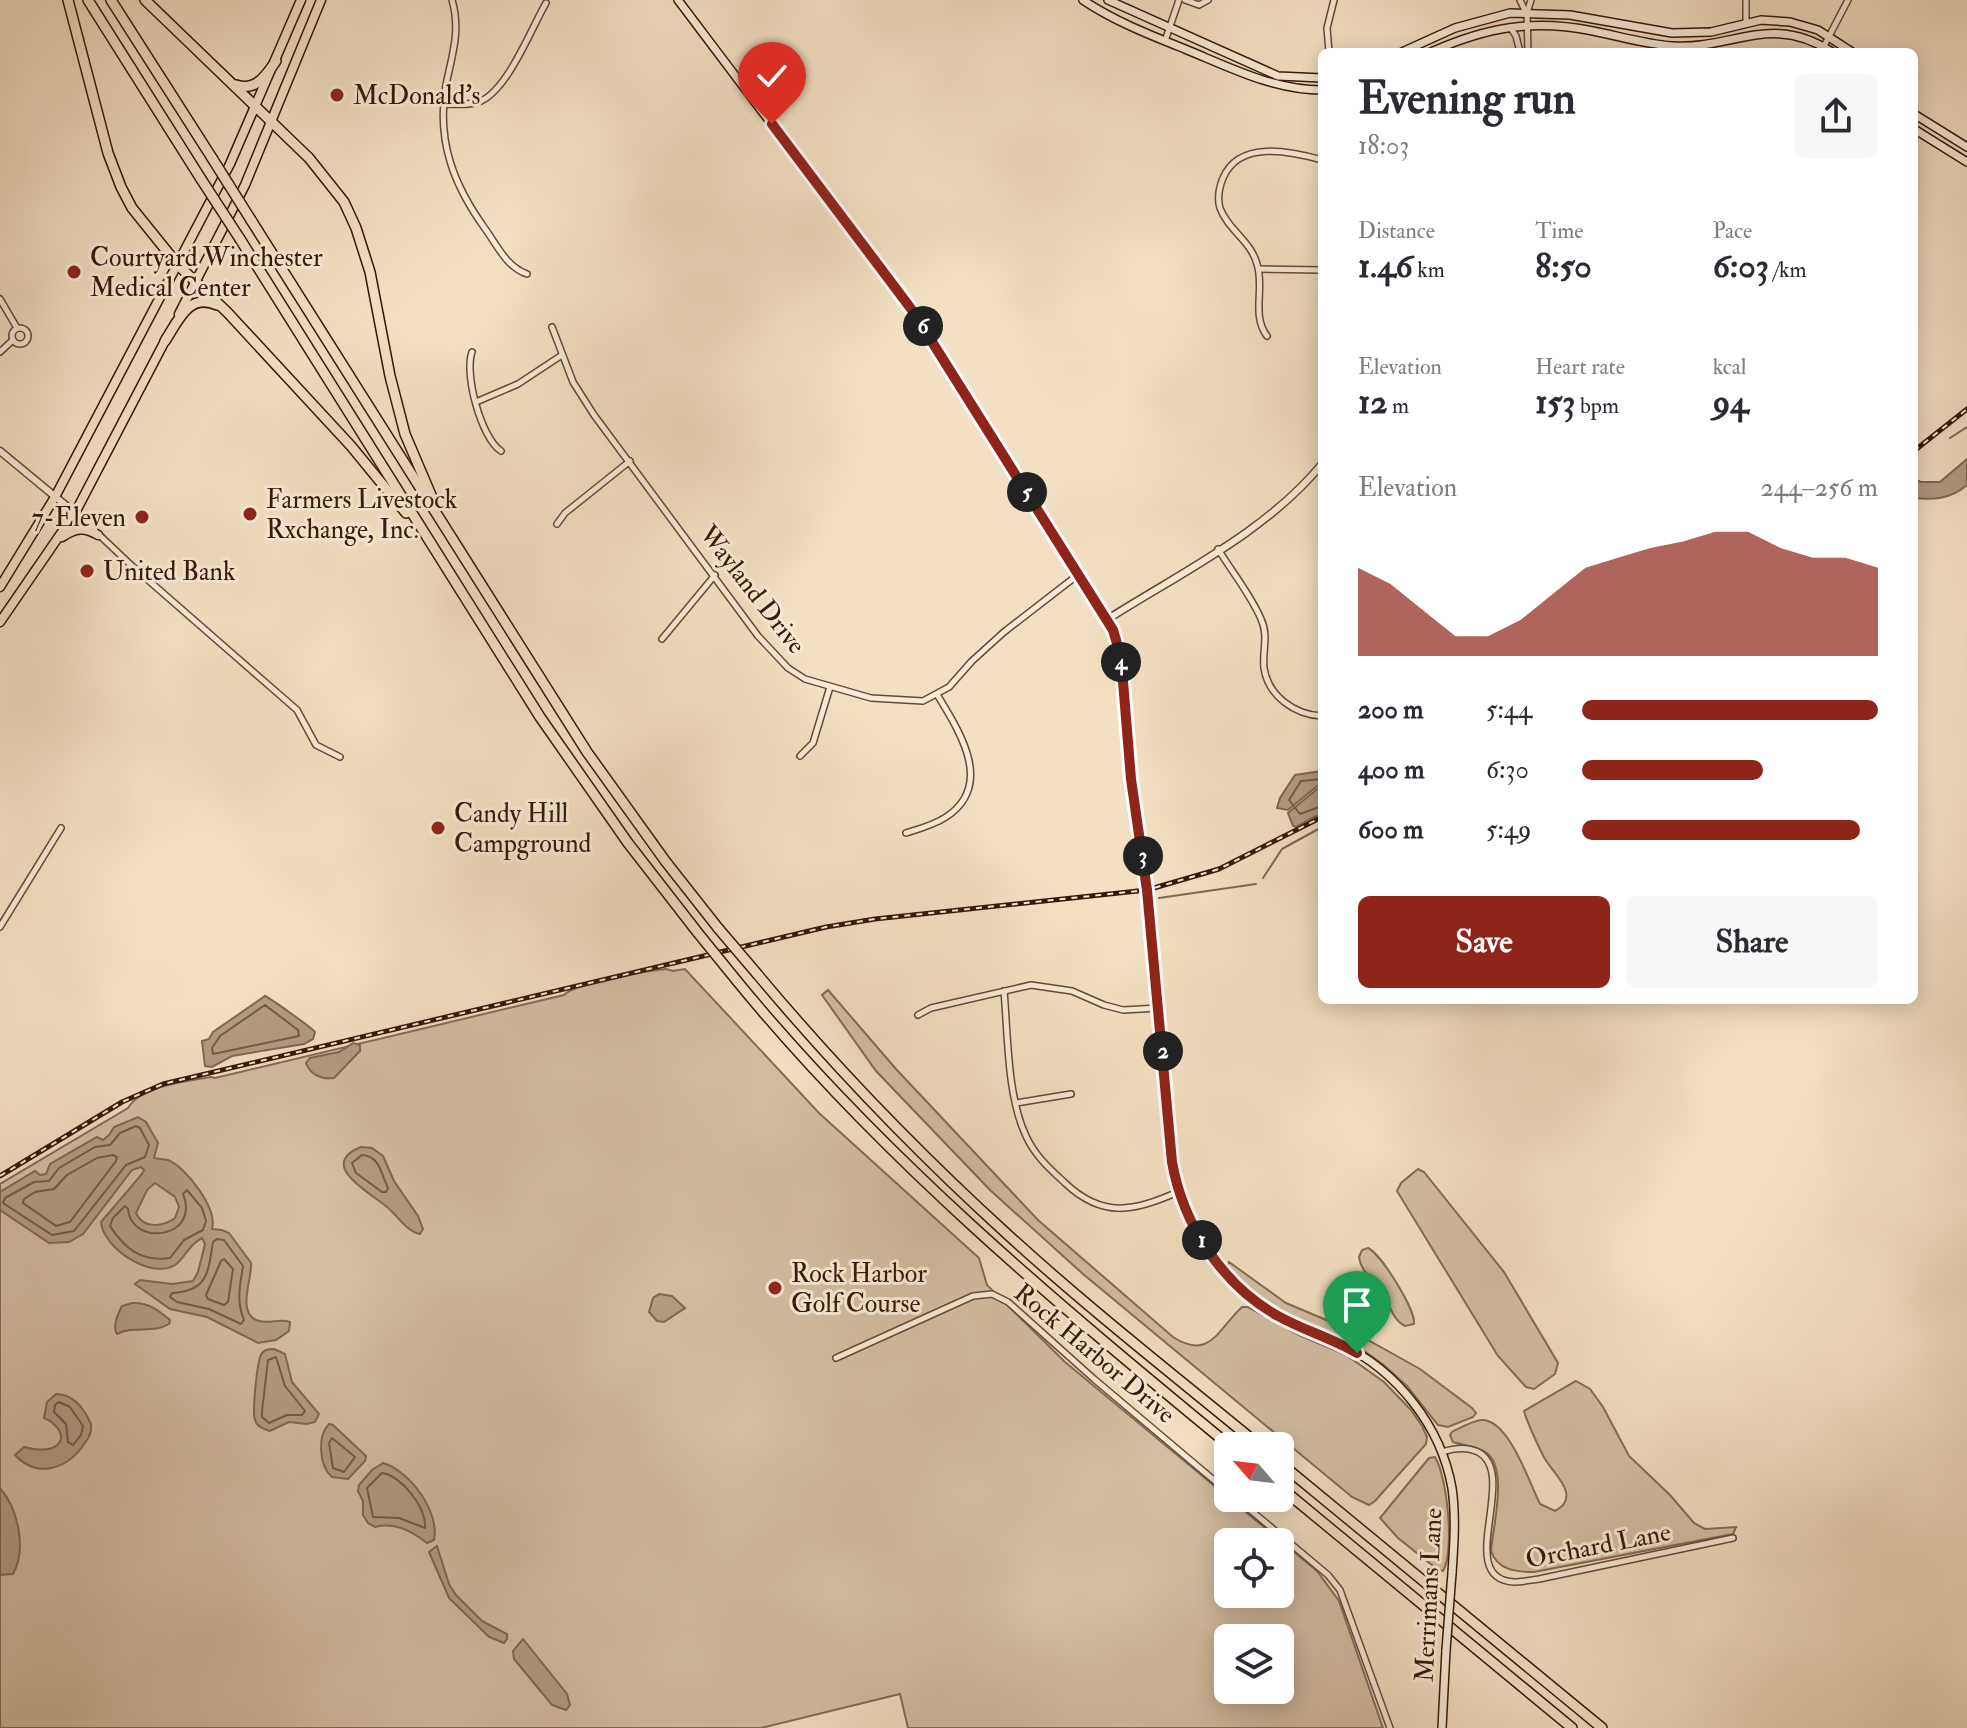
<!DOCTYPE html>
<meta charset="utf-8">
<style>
:root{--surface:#fff;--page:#f7f7f7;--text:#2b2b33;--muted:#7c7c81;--accent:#8f2418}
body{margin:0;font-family:"IM FELL Double Pica",serif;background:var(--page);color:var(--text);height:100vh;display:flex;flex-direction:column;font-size:30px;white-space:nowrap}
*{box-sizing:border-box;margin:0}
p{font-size:26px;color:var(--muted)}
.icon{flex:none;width:44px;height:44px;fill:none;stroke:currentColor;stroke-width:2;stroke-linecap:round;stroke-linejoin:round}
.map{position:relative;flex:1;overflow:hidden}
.panel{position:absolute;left:1318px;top:48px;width:600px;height:956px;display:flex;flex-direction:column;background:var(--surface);border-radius:12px;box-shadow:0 4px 20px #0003}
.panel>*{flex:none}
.needle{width:52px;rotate:298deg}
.controls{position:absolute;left:1214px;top:1432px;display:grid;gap:16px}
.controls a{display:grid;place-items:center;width:80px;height:80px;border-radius:12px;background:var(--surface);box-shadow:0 4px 20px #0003;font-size:40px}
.pin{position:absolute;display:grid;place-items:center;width:68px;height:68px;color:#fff;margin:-82px -34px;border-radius:50% 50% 50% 0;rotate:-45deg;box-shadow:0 0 8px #0007}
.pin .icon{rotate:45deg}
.km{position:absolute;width:40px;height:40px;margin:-20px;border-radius:50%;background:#222;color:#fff;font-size:22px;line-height:40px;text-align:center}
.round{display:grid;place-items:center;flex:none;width:84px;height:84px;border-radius:12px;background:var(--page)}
.overview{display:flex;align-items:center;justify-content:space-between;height:136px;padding:0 40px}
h1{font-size:44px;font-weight:700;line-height:60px}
.figures{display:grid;grid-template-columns:repeat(3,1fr);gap:12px;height:136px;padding:8px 40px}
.figures div{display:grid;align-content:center}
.figures b{font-size:34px;font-weight:700}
.figures small{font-size:22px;font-weight:400}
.figures p{font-size:22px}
.chart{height:224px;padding:16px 40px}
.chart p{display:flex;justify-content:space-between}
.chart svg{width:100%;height:144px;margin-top:8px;fill:var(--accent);opacity:.7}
.cta{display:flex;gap:16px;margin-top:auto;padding:16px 40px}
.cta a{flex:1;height:92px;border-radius:12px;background:var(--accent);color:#fff;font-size:32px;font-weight:700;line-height:92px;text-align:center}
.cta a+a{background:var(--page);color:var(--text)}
ul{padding:0 40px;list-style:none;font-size:26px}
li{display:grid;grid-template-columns:128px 96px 1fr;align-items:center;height:60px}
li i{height:20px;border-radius:10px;background:var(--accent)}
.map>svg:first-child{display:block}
</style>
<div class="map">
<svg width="1967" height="1728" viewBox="0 0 1967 1728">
<rect width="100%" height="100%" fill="#f3e0c2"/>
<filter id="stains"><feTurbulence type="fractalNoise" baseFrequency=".0025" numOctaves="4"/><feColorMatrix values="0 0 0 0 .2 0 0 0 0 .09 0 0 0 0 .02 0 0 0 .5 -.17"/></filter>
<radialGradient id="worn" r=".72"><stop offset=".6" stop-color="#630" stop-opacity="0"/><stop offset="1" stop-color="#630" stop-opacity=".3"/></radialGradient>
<g fill="#d3bea2" stroke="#846b55" stroke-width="2" fill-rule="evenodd">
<path d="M 666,969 L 673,971 L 685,969 L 819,1113 L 979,1258 L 987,1285 L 1065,1362 L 1317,1571 L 1339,1601 L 1383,1728 L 908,1728 L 900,1694 L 761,1728 L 0,1728 L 0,1184 L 128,1108 C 141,1086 187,1081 211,1077 L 215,1078 L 564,995 C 575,983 646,971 666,969 ZM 1228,1542 L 1280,1542 L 1280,1594 L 1228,1594 ZM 1228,1638 L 1280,1638 L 1280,1690 L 1228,1690 Z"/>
<path d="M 828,990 L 896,1069 L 1038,1220 L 1173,1337 C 1210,1361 1218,1329 1242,1307 L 1248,1307 L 1299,1335 L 1346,1355 L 1384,1382 L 1411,1410 L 1422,1426 L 1427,1437 L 1426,1444 L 1375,1501 L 1369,1505 L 1352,1497 L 1083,1274 L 990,1190 L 876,1071 L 822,995 Z"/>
<path d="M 1418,1169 L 1424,1172 L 1504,1272 L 1558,1363 L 1555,1374 L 1534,1389 L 1526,1387 L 1498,1356 L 1397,1191 L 1401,1183 Z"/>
<path d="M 1368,1248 C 1381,1254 1416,1310 1414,1324 L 1405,1326 C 1390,1318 1390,1301 1380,1289 C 1371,1277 1361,1272 1359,1257 L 1362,1250 Z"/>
<path d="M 1229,1262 L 1286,1303 L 1350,1330 L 1420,1369 L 1472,1408 L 1476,1413 L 1473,1417 L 1448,1427 L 1438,1425 L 1407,1386 L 1385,1366 L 1356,1345 L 1290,1315 L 1263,1300 L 1227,1267 Z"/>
<path d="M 1576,1381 L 1590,1389 L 1603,1407 L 1629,1456 L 1670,1495 L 1694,1523 L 1705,1529 L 1736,1527 L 1733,1534 L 1534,1572 C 1516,1572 1497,1570 1491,1551 C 1493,1527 1507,1473 1489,1455 C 1480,1446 1465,1446 1453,1442 L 1450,1435 L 1452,1432 C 1460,1428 1472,1421 1481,1420 C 1509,1418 1530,1485 1540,1504 L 1555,1511 C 1582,1497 1554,1474 1545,1459 C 1539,1448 1527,1422 1524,1411 Z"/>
<path d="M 1435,1457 C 1447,1476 1455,1551 1443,1571 L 1437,1569 L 1398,1538 L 1380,1518 L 1429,1458 Z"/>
</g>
<g fill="#b29c83" stroke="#806752" stroke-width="2" fill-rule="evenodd">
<path d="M 1967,459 L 1967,485 C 1951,499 1934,500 1914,498 L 1914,479 L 1921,482 L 1940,482 Z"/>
<path d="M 1322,771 L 1322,782 L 1288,810 L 1277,808 L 1280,798 L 1295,775 Z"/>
<path d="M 1322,785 L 1322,813 L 1296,827 L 1293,826 L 1288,813 Z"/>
<path d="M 265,996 C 270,998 312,1028 315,1032 L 313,1039 L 304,1044 L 232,1056 L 212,1067 L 205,1066 L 202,1041 L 209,1039 L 213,1032 Z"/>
<path d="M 353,1043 L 360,1045 L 360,1051 L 334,1078 C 323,1080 310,1075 306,1063 L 310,1058 L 339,1052 Z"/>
<path d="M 138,1117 L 146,1122 L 158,1143 L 154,1158 C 159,1159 163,1159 168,1160 C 186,1167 218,1209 212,1229 L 222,1230 L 229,1233 L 251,1263 C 253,1278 235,1314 259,1321 C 270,1324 280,1318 290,1322 L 289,1331 L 276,1340 L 258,1343 L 207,1317 L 170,1309 L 135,1284 L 140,1280 L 172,1284 L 193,1281 L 198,1272 L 205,1244 L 202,1238 C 188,1245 186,1257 175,1265 C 151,1280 103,1248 101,1222 L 142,1174 L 144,1170 L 141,1167 L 132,1170 L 83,1234 L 69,1242 L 49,1243 L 0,1210 L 0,1192 L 35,1171 L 40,1175 L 46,1174 L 50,1164 L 97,1137 L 103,1140 L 109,1135 L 114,1127 ZM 155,1183 L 175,1197 L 179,1207 L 175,1218 C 163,1227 143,1229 136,1213 L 147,1190 Z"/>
<path d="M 361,1147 L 372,1148 L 383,1156 L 394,1181 L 418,1216 L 423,1229 L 420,1234 C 407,1232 397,1215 387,1207 C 371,1193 316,1165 361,1147 Z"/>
<path d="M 659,1294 L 672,1296 L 685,1308 L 664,1322 L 657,1321 L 649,1312 L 653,1298 Z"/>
<path d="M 132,1303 C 148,1302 158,1310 170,1320 L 169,1324 C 153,1334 134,1325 117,1334 C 112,1326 118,1314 122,1306 Z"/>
<path d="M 274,1349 L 285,1354 L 292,1382 L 319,1414 L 315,1422 L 307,1424 L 289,1422 L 270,1431 C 264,1429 257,1427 255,1420 C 252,1413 257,1359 262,1353 C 266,1349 269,1349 274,1349 Z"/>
<path d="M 56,1394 C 73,1394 84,1408 91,1424 C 92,1434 88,1439 82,1447 C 65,1470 36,1478 15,1455 L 24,1447 C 32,1449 44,1451 52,1448 C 71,1440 56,1422 44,1418 L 47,1402 Z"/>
<path d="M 329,1424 L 333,1425 L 366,1456 L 365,1461 L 348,1479 L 332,1477 C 319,1466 317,1436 329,1424 Z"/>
<path d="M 383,1463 C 410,1471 440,1512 434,1540 L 427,1543 C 411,1531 396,1522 375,1527 L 368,1523 L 363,1515 L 363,1501 L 358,1491 L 359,1485 L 372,1470 Z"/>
<path d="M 0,1488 C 18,1509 27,1549 13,1574 L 0,1575 Z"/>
<path d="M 437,1546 L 449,1584 L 456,1595 L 482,1621 L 507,1634 L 507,1639 L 504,1643 L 489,1637 L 449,1598 L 429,1552 Z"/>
<path d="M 523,1639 L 567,1694 L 570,1705 L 566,1710 L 552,1705 L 514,1659 L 513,1651 Z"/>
</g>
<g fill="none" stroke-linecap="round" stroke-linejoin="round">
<g stroke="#745a46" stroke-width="2">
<path d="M 1322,779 L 1301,781 L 1289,800 L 1300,814 L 1322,806"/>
<path d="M 265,1005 L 298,1030 L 299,1036 L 213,1054 L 212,1048 L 220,1036 Z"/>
<path d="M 136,1126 L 140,1128 L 149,1145 L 145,1157 L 126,1165 L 74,1231 L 52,1235 L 3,1203 L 5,1198 L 34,1182 L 49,1181 L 59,1168 L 95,1147 L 110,1145 L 120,1133 Z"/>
<path d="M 113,1155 L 117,1157 L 116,1161 L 70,1222 L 56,1226 L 23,1203 L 24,1199 L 35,1192 L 54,1189 L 67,1175 L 97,1158 Z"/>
<path d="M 362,1155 C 380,1156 381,1174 388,1188 L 386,1192 L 382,1192 L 356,1173 L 352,1163 Z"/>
<path d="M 187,1190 L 202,1208 L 206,1221 L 203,1230 L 184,1240 L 170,1258 C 141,1262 125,1249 110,1226 L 113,1218 L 125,1206 L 128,1209 C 131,1247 201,1239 183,1194 Z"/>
<path d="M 217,1239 L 224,1240 L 243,1266 C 240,1286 236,1300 244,1320 L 241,1324 L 209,1309 L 177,1302 L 170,1297 L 172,1293 C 208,1291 208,1273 213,1242 Z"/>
<path d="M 224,1259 L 233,1269 L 228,1302 L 224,1305 L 208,1299 L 206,1295 L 221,1261 Z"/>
<path d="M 276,1357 L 285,1386 L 305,1411 L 302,1415 L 287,1415 L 269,1423 L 262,1417 L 262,1411 L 268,1360 Z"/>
<path d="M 59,1402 L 70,1407 L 83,1426 L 81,1435 L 73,1445 L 68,1442 L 66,1424 L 54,1412 L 55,1405 Z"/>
<path d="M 332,1438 L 355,1457 L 344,1472 L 333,1468 L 329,1443 Z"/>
<path d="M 382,1473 C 401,1475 427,1508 425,1528 L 399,1518 L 373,1517 L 367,1488 Z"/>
</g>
<g stroke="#806752" stroke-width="2">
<path d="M 1950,438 L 1967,427"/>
<path d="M 1263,878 L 1282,849 L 1322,827"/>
<path d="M 1159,898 L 1256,884"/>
</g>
<g stroke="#644a36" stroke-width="8">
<g id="minor">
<path d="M 452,0 C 461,31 452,55 446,85 C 436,141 454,186 486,230 C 498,247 507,267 527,274"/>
<path d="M 1185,0 L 1199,5 L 1208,0"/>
<path d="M 1520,0 L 1526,13"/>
<path d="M 1746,0 L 1746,22"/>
<path d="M 1510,27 L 1516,36 L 1520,52"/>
<path d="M 1165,41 L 1179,0"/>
<path d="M 1824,46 L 1848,0"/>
<path d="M 1329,52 L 1327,28 L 1334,0"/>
<path d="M 1528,52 L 1527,13 L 1531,0"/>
<path d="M 444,104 C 456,104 469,106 481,101 C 508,89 531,29 546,3"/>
<path d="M 1259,269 L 1322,270"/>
<path d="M 0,299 L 17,328"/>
<path d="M 552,327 L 573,382 L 594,415 L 758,636 L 788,668 L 805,679 L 871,698 L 923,701 L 949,687 L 972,661 L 1004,632 L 1079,574"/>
<circle cx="20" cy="336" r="8"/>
<path d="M 1267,336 C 1251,315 1265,288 1257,264 C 1251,241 1228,230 1220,208 C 1217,198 1219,188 1223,178 C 1239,140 1290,151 1322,160"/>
<path d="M 0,352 L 13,340"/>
<path d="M 472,352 C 464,374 481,438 501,451"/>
<path d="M 476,402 L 518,384 L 562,355"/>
<path d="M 76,513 L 132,566 L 297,710 L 316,745 L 340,757"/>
<path d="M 557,524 L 565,513 L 630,461"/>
<path d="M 1218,549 C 1232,572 1251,595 1261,619 C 1269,636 1262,651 1264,668 C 1268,696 1295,715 1322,716"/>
<path d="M 662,639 L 715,575"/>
<path d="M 800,756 L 813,743 L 830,687"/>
<path d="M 906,833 C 919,829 934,825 946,817 C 995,785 959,731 938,696"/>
<path d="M 0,927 L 61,828"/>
<path d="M 1004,991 C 1008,1035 1007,1096 1026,1136 C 1035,1156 1050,1169 1065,1183 C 1103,1219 1134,1211 1178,1192"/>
<path d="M 918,1015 L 931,1008 L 1031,985 L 1072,991 L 1104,1005 L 1123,1010 L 1159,1008"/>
<path d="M 1016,1103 L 1071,1094"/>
<path d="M 836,1358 L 973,1296 L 992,1294 L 1008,1302 L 1094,1379 L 1228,1492"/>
<path d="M 1442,1452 C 1454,1448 1466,1446 1478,1452 C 1520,1474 1453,1579 1514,1582 C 1522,1582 1531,1580 1539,1579 L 1733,1538"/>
<path d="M 1236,1498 L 1328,1575 L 1340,1590 L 1390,1728"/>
</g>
</g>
<g stroke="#644a36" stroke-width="9">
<g id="tertiary">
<path d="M 0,451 L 75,513"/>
<path d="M 1108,619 C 1182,572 1266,532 1322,464"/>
</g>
</g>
<g stroke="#351808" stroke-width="10">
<g id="secondary">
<path d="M 678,0 L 912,310 L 1108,619 L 1121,657 L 1131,779 L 1150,915 L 1172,1162 C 1182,1220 1216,1274 1264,1307 C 1288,1324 1315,1332 1341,1344 C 1397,1371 1441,1426 1452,1488 C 1456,1516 1454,1544 1452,1573"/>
<path d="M 1083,0 C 1114,21 1150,35 1185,49 C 1229,67 1273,90 1322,90"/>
<path d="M 1108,0 L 1278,76 L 1322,78"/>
<path d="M 1402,52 L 1455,28 L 1510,13 L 1570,15 L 1672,33 L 1711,32 L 1761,20 L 1790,22 L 1818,30 L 1852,52"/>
<path d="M 1431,52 C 1487,27 1532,19 1593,31 C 1619,36 1645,44 1672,46 C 1733,50 1771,12 1832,52"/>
<path d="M 1914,114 L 1967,147"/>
<path d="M 1914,129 L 1967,162"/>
<path d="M 1442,1728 L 1446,1650"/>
</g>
</g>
<g stroke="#351808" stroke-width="11">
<g id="primary">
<path d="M 179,314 L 245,185 L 321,0"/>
<path d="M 62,537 C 76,528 84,527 98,535"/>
<path d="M 0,587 L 55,497 L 230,164 L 301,0"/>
<path d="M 0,622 L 75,513 L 167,337"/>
</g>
</g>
<g stroke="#351808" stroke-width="12">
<g id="motorway">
<path d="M 68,0 L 108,153 L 121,187 L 132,208 L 178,265 L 228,313 L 351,446 L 406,513"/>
<path d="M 88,0 L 201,179"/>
<path d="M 111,0 L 212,158"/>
<path d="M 145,0 L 309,158 L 344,202 L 356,228 L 370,272 L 390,376 L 405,434 L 434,502"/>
<path d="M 236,85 C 256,92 266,75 276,61"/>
<path d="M 251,220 L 587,752 L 666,862 L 718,928"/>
<path d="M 240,239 L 540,717 L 628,843 L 698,933"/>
<path d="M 165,341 C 178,321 189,292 217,305"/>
<path d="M 758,975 C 835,1067 918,1153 1007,1234 C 1088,1308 1175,1376 1260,1446"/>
<path d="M 737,981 C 881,1157 1055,1302 1230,1446"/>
<path d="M 1280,1463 L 1602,1728"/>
<path d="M 1280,1487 L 1572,1728"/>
</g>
</g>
<use href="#minor" stroke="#f7ebd7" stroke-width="5"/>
<use href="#tertiary" stroke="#f7ebd7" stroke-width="6"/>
<use href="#secondary" stroke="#f7ebd7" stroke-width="7"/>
<use href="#primary" stroke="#f3e0c2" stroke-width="8"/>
<use href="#motorway" stroke="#f3e0c2" stroke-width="9"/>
<g stroke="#351808" stroke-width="5">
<g id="rail">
<path d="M 1914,451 L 1967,409"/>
<path d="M 0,1176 L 122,1102 L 163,1084 L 826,927 L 875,919 L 1147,890 L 1219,869 L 1322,817"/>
</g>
</g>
<use href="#rail" stroke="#f7ebd7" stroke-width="2" stroke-dasharray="6" stroke-linecap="butt"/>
<g stroke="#351808" stroke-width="10" stroke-linecap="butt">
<path id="secondary-bridge" d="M 1446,1650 L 1452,1573"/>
</g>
<g stroke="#351808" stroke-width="12" stroke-linecap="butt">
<g id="motorway-bridge">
<path d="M 212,158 L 251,220"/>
<path d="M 201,179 L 240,239"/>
<path d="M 718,928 L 758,975"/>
<path d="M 698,933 L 737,981"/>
</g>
</g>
<use href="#secondary-bridge" stroke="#f7ebd7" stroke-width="7"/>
<use href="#motorway-bridge" stroke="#f3e0c2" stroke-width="9"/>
</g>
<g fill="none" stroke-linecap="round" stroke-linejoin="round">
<g stroke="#fff" stroke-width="16">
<path id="route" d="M 772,124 L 912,310 L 1113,630 L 1121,657 L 1131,779 L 1147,890 L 1172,1162 C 1183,1224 1222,1285 1278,1316 C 1303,1330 1331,1338 1357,1353"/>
</g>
<use href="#route" stroke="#8f2418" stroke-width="10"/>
</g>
<g fill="#8f2418" stroke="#f7ebd7" stroke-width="3">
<circle cx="337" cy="95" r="8"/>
<circle cx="74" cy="272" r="8"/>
<circle cx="250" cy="514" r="8"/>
<circle cx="142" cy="517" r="8"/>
<circle cx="87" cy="571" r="8"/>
<circle cx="438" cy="828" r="8"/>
<circle cx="775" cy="1288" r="8"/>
</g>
<g text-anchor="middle" stroke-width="6" stroke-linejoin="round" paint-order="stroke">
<g font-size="26" fill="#351808" stroke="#f7ebd7" text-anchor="start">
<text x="353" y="104">McDonald's</text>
<text x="90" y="266">Courtyard Winchester<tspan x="90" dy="30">Medical Center</tspan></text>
<text x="266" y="508">Farmers Livestock<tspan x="266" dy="30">Rxchange, Inc.</tspan></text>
<text x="126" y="526" text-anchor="end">7-Eleven</text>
<text x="103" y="580">United Bank</text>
<text x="454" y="822">Candy Hill<tspan x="454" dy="30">Campground</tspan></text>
<text x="791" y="1282">Rock Harbor<tspan x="791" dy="30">Golf Course</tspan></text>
</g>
<g font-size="26" fill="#351808" stroke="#f7ebd7">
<text transform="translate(753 589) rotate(52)" y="9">Wayland Drive</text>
<text transform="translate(1095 1353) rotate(40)" y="9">Rock Harbor Drive</text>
<text transform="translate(1598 1545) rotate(-11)" y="9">Orchard Lane</text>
<text transform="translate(1428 1595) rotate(-87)" y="9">Merrimans Lane</text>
</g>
</g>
<rect width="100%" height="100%" filter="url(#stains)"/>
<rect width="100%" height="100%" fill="url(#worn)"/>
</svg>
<div class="controls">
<a><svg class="needle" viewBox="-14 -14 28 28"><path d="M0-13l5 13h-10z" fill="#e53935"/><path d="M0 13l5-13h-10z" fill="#7c7c81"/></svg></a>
<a><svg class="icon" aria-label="locate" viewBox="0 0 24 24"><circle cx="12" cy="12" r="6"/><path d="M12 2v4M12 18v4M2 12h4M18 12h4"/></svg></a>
<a><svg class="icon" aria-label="layers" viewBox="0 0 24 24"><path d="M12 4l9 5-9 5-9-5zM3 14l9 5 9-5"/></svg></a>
</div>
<div class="pin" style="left:1357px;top:1353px;background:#1e9e55"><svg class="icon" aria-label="arrive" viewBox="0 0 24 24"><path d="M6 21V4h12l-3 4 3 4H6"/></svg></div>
<div class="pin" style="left:772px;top:124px;background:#d93025"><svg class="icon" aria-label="check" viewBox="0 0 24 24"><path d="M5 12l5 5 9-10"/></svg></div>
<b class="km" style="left:1202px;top:1240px">1</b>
<b class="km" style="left:1163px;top:1051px">2</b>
<b class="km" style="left:1143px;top:856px">3</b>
<b class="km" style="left:1121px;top:662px">4</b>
<b class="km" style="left:1027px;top:492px">5</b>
<b class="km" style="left:923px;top:326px">6</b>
<section class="panel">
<div class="overview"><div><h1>Evening run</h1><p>18:03</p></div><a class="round"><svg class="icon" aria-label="share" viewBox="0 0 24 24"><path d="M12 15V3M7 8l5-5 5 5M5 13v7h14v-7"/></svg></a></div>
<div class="figures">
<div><p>Distance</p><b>1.46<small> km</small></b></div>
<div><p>Time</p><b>8:50</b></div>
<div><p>Pace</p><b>6:03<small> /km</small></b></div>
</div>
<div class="figures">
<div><p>Elevation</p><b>12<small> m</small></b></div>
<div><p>Heart rate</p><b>153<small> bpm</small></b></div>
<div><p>kcal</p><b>94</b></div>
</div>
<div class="chart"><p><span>Elevation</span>244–256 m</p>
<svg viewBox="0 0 160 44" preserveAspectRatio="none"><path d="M0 44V17L10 22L20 30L30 38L40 38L50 33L60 25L70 17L80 14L90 11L100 9L110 6L120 6L130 11L140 14L150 14L160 17V44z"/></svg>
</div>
<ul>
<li><b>200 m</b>5:44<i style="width:100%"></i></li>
<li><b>400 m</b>6:30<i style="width:61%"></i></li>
<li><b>600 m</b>5:49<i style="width:94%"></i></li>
</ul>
<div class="cta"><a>Save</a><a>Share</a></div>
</section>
</div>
